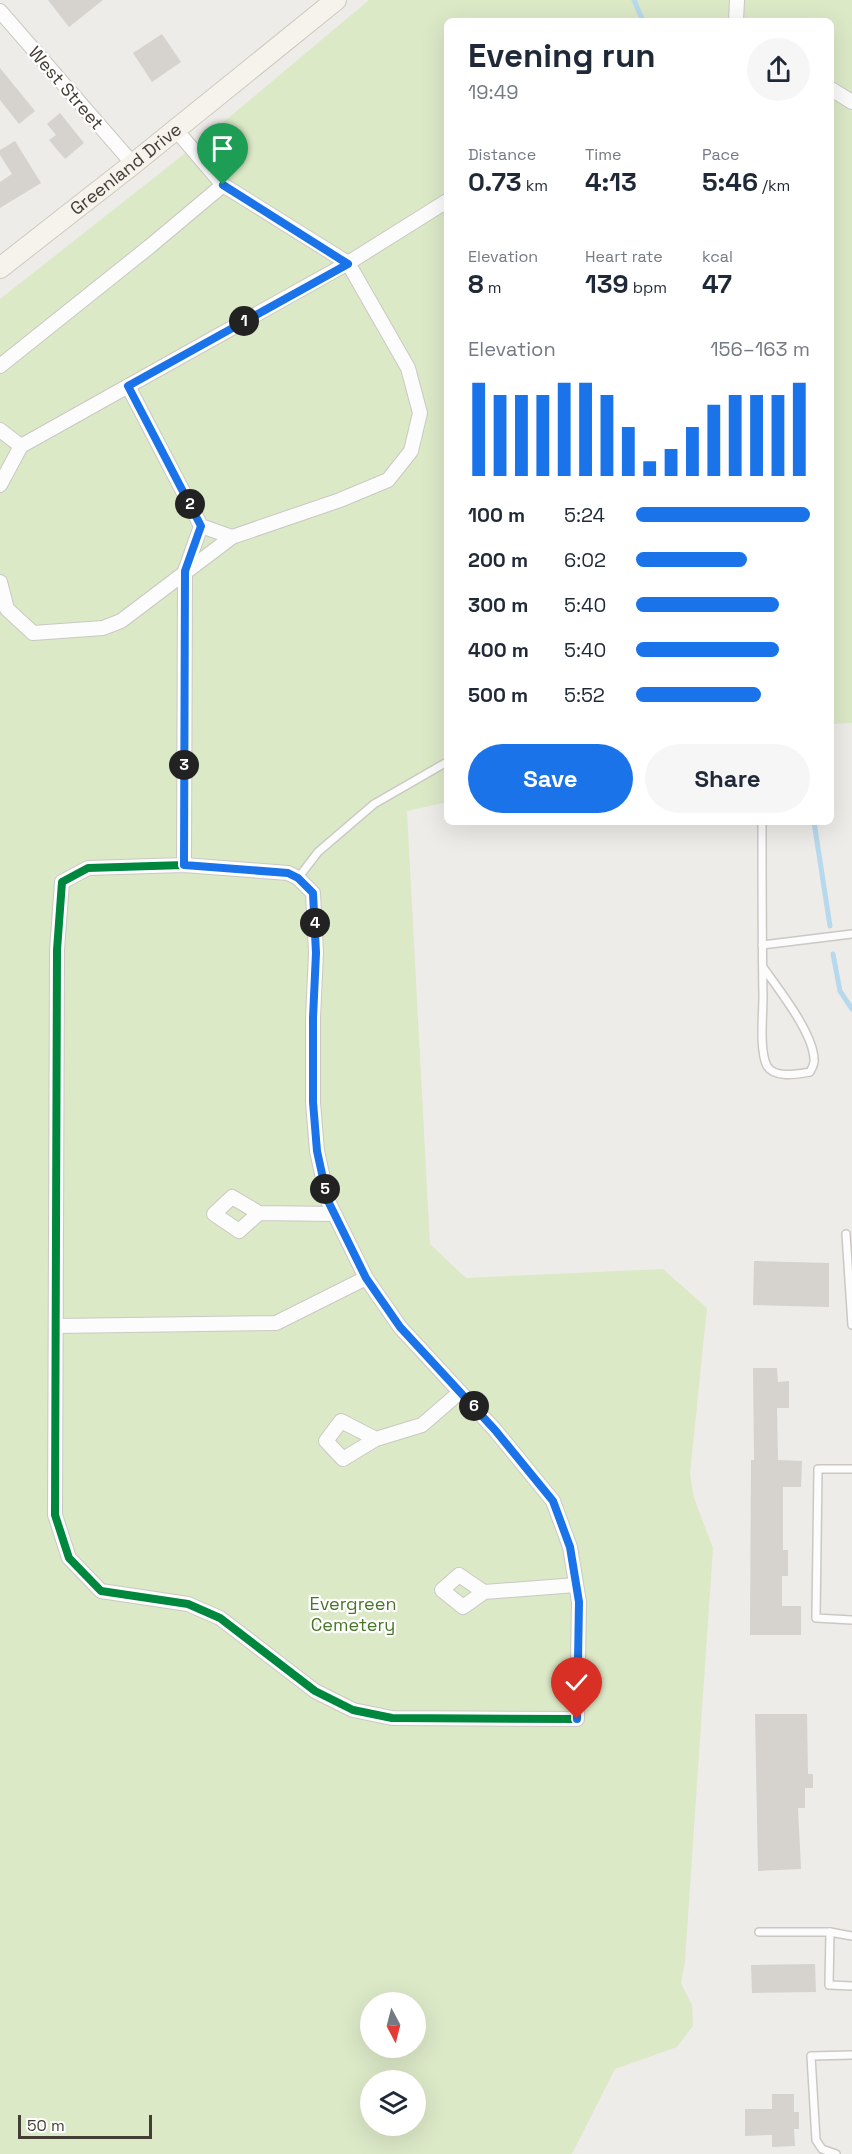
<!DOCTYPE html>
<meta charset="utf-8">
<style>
:root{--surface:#fff;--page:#f6f6f7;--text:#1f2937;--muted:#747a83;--accent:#1a73e8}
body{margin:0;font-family:"Space Grotesk",sans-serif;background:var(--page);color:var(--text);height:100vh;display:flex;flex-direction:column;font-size:22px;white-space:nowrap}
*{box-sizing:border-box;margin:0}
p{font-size:20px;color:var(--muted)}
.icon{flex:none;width:33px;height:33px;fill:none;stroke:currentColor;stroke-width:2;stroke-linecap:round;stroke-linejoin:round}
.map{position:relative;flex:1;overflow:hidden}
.sheet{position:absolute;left:444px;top:18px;width:390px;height:807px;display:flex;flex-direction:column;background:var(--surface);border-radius:9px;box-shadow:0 6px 24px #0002}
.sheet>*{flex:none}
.needle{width:39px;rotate:173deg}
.fabs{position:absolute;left:360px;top:1992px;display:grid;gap:12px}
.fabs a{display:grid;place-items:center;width:66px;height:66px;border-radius:50%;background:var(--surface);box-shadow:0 6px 24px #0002;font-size:30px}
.scale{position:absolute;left:18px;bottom:15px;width:134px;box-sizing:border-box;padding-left:6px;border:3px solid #443d34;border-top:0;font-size:16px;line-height:21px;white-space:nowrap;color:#443d34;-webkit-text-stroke:4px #fff;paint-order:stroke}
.pin{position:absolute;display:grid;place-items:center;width:51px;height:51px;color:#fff;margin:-62px -26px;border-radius:50% 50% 50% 0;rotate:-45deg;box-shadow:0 0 6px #0007}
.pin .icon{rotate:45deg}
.km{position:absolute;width:30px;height:30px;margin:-15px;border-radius:50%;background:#222;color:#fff;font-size:16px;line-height:30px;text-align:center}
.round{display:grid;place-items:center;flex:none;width:63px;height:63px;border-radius:32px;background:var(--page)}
.headline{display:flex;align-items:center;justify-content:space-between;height:102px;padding:0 24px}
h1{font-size:33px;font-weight:700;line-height:45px}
.figures{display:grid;grid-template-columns:repeat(3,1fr);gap:9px;height:102px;padding:6px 24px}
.figures div{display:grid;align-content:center}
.figures b{font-size:26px;font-weight:700}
.figures small{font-size:16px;font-weight:400}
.figures p{font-size:16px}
.chart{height:168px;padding:12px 24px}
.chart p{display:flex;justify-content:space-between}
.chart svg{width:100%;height:108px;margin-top:6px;stroke:var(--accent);stroke-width:6}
.primary-button{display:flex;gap:12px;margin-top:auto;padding:12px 24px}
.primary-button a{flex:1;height:69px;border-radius:36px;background:var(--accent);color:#fff;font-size:24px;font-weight:700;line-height:69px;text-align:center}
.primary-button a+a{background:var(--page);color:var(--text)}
ul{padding:0 24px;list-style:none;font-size:20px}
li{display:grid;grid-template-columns:96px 72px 1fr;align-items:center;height:45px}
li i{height:15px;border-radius:8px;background:var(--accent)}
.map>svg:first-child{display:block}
</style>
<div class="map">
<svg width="852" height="2154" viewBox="0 0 852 2154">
<rect width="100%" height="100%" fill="#eeece8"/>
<path fill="#dce9c7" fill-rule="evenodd" d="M 369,0 L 852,0 L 852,723 L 831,724 L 831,21 L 447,21 L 447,802 L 407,811 L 430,1244 L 466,1278 L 663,1269 L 707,1308 L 690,1474 L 694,1498 L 713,1548 L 685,1961 L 681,1983 L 692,2005 L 693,2026 L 677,2047 L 615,2069 L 572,2154 L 0,2154 L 0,299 L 202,140 ZM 370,2002 L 416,2002 L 416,2048 L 370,2048 ZM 370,2080 L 416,2080 L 416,2126 L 370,2126 Z"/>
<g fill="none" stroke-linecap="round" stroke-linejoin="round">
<g stroke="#b7d9ee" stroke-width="5">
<path d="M 634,0 L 643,21"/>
<path d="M 814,822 L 830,926"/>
<path d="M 833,954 L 840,991 L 852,1009"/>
</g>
</g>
<g fill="#d6d3cf">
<path d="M 48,0 L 103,0 L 69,27 Z"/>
<path d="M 162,34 L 181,62 L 152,82 L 133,53 Z"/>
<path d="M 0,68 L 35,111 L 19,124 L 0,100 Z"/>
<path d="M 60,113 L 84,143 L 65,159 L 49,140 L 56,135 L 47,124 Z"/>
<path d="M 15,141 L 41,183 L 0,208 L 0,182 L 12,174 L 0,155 L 0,150 Z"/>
<path d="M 754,1261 L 829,1263 L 829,1307 L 753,1305 Z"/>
<path d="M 753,1368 L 777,1368 L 778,1382 L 789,1381 L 789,1408 L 777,1408 L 778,1460 L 802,1461 L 801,1487 L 783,1487 L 783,1550 L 788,1550 L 788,1576 L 782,1576 L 782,1606 L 801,1606 L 801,1635 L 750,1635 L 751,1460 L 754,1460 Z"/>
<path d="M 755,1714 L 807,1714 L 808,1774 L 813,1774 L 813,1788 L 805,1788 L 805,1808 L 798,1808 L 801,1869 L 758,1871 Z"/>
<path d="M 815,1964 L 816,1992 L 752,1993 L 751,1965 Z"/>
<path d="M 772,2094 L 794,2094 L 794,2112 L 799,2112 L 799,2129 L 794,2129 L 795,2146 L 772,2147 L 772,2135 L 745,2136 L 745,2109 L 772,2109 Z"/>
</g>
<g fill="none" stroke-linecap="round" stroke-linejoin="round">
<g stroke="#cbc8c4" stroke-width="10">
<g id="lane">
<path d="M 762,822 C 762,880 762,939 763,997 C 763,1015 759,1050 767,1066 C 775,1079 798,1074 810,1072 C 812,1068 815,1063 814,1059 C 813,1032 778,989 763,967"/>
<path d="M 298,878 L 318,852 L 374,804 L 447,762"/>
<path d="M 762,945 L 852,934"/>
<path d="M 846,1234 L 852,1325"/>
<path d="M 852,1469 L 818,1469 L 816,1618 L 852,1620"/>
<path d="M 759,1932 L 830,1932"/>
<path d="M 852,1936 L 830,1932 L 829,1985 L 852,1986"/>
<path d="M 836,2154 L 822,2149 L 816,2140 L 811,2056 L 852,2055"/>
</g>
</g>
<g stroke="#cbc8c4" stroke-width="16">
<g id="street">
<path d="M 0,11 L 133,164"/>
<path d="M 736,21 L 737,0"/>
<path d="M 831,89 L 852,102"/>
<path d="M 0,366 L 149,247 L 223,185"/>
<path d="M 128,386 L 201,526 L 232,537"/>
<path d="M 0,430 L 21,446"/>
<path d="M 0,485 L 21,446 L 348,263 L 447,201"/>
<path d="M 0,582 L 7,609 L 33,633 L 103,628 L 121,621 L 232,537 L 340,500 L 388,480 L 411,451 L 420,413 L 408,368 L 348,263 L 223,185 L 176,130"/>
<path d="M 184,865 L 288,873 L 298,878 L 313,893 L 316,953 L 313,1018 L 313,1103 L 317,1151 L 328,1201 L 366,1278 L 400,1327 L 495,1430 L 553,1501 L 570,1547 L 579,1602 L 577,1719 L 392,1718 L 353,1710 L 315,1691 L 220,1618 L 188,1604 L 101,1591 L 69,1558 L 55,1515 L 57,950 L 62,882 L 88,868 L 184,865 L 185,571 L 201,526"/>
<path d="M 259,1213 L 232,1197 L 214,1214 L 239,1231 L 259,1213 L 334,1214"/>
<path d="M 56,1326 L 276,1323 L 366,1278"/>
<path d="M 376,1439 L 341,1421 L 326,1441 L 343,1459 L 376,1439 L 422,1425 L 460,1392"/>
<path d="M 484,1592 L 459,1575 L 442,1590 L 463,1607 L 484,1592 L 576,1585"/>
</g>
</g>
<g stroke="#cfcac0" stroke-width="22">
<g id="secondary">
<path id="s1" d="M 0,268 L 133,164 L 336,0"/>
</g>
</g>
<use href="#lane" stroke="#fcfcfc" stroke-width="7"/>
<use href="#street" stroke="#fcfcfc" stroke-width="14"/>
<use href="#secondary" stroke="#f6f3ed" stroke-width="20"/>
<g stroke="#fff" stroke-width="11">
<path id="cycleway" d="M 184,865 L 288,873 L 298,878 L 313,893 L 316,953 L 313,1018 L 313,1103 L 317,1151 L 328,1201 L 366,1278 L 400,1327 L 495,1430 L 553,1501 L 570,1547 L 579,1602 L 577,1719 L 392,1718 L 353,1710 L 315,1691 L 220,1618 L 188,1604 L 101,1591 L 69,1558 L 55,1515 L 57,950 L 62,882 L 88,868 L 184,865 L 185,571 L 201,526"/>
</g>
<use href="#cycleway" stroke="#00873e" stroke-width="8"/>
</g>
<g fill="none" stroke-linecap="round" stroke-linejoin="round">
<g stroke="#fff" stroke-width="12">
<path id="route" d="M 223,185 L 348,264 L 128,386 L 201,526 L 185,571 L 184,865 L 288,873 L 298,878 L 313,893 L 316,953 L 313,1018 L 313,1102 L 317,1151 L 328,1201 L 366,1278 L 400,1327 L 495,1430 L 553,1501 L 570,1547 L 579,1602 L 577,1719"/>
</g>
<use href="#route" stroke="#1a73e8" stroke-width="8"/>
</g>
<g text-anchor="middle" stroke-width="4.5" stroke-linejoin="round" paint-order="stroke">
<g font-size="18" fill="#443d34" stroke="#fff">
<text transform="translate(66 88) rotate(49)" y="6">West Street</text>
<text dy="6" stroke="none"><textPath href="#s1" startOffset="160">Greenland Drive</textPath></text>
</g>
<g font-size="18" fill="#487528" stroke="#fff">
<text x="353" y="1610">Evergreen<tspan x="353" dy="21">Cemetery</tspan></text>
</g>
</g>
</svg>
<div class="fabs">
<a><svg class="needle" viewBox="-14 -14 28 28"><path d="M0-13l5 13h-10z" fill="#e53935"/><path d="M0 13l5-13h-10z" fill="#747a83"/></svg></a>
<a><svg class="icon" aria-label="layers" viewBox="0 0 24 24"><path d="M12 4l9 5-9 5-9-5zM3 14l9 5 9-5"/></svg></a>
</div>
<div class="scale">50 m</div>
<div class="pin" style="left:223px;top:185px;background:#1e9e55"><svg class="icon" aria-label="arrive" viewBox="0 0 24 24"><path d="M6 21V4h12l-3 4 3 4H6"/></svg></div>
<div class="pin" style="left:577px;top:1719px;background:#d93025"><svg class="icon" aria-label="check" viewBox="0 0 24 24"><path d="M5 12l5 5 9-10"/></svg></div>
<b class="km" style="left:244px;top:321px">1</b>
<b class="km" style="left:190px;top:504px">2</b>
<b class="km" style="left:184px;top:765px">3</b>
<b class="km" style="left:315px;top:923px">4</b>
<b class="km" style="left:325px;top:1189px">5</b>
<b class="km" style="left:474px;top:1406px">6</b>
<section class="sheet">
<div class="headline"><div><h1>Evening run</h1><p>19:49</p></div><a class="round"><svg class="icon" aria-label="share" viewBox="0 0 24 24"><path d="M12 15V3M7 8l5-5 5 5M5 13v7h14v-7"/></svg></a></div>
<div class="figures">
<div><p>Distance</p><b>0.73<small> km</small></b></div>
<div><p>Time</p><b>4:13</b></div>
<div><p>Pace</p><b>5:46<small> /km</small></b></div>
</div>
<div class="figures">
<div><p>Elevation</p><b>8<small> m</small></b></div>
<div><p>Heart rate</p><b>139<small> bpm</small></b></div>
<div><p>kcal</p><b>47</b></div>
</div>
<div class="chart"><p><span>Elevation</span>156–163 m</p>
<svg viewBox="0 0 160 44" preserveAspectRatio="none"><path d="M5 44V6M15 44V11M25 44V11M35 44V11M45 44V6M55 44V6M65 44V11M75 44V24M85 44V38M95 44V33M105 44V24M115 44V15M125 44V11M135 44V11M145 44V11M155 44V6"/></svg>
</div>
<ul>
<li><b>100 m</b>5:24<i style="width:100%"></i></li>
<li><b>200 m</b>6:02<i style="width:64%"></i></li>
<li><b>300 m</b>5:40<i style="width:82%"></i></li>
<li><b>400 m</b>5:40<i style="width:82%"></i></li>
<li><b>500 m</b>5:52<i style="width:72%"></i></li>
</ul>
<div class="primary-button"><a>Save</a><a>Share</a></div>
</section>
</div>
